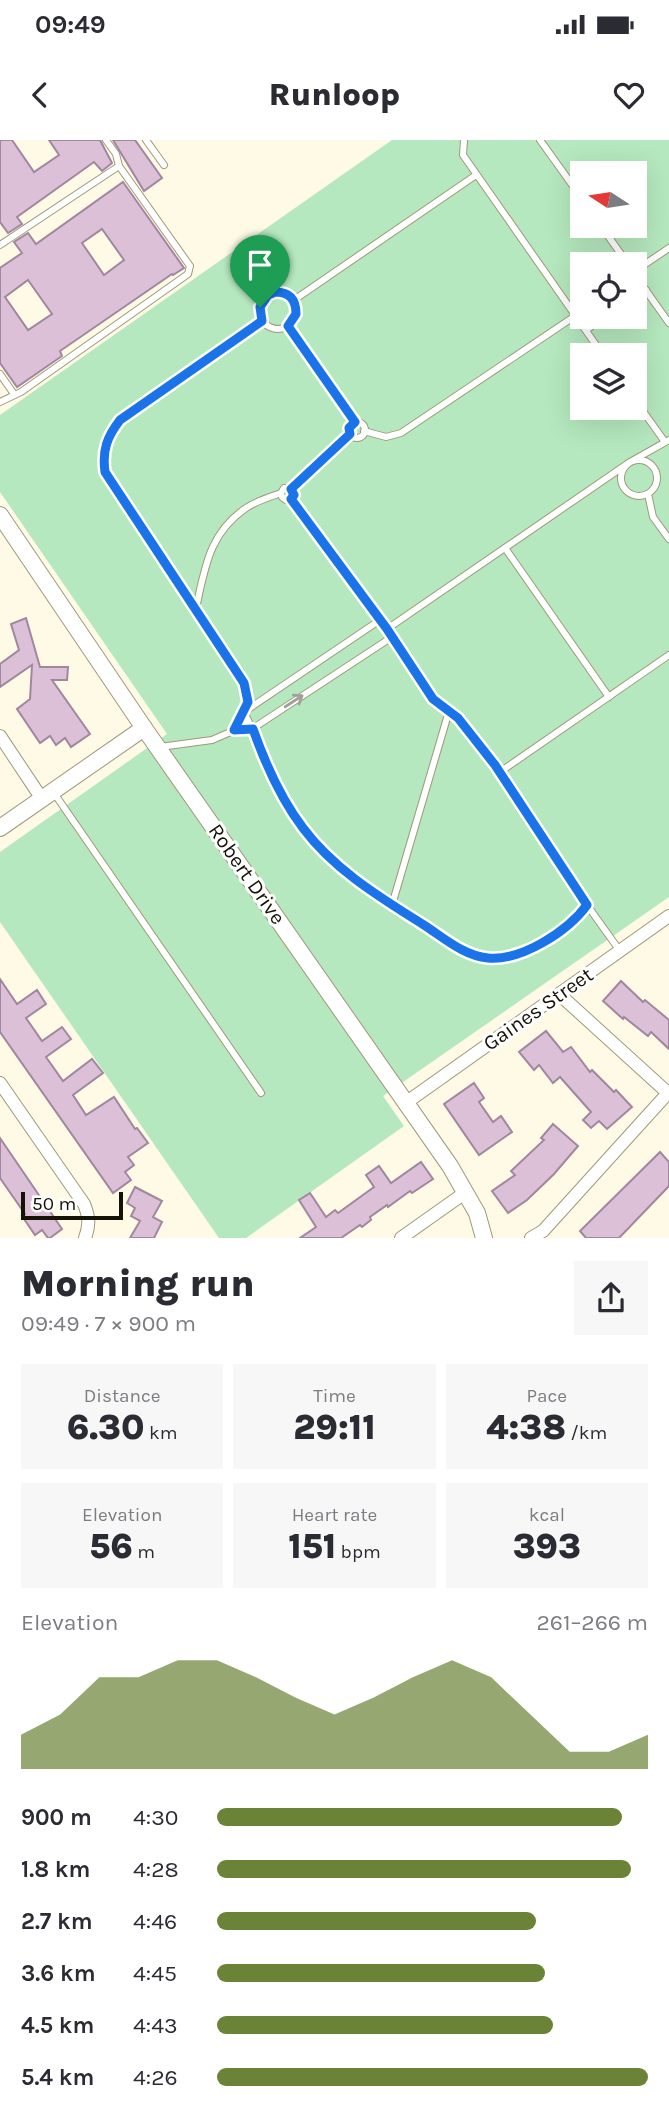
<!DOCTYPE html>
<meta charset="utf-8">
<style>
:root{--surface:#fff;--page:#f7f7f7;--text:#2b2b33;--muted:#7c7c81;--accent:#6b8336}
body{margin:0;font-family:Karla,sans-serif;background:var(--page);color:var(--text);height:100vh;display:flex;flex-direction:column;font-size:26px;white-space:nowrap}
*{box-sizing:border-box;margin:0}
p{font-size:23px;color:var(--muted)}
.icon{flex:none;width:38px;height:38px;fill:none;stroke:currentColor;stroke-width:2;stroke-linecap:round;stroke-linejoin:round}
.map{position:relative;height:1098px;overflow:hidden}
.panel{display:flex;flex-direction:column;background:var(--surface);flex:1}
.panel>*{flex:none}
.needle{width:46px;rotate:282deg}
.fabs{position:absolute;left:570px;top:21px;display:grid;gap:14px}
.fabs a{display:grid;place-items:center;width:77px;height:77px;border-radius:0px;background:var(--surface);box-shadow:0 7px 28px #0002;font-size:35px}
.scale{position:absolute;left:21px;bottom:18px;width:102px;box-sizing:border-box;padding-left:7px;border:4px solid #151207;border-top:0;font-size:19px;line-height:24px;white-space:nowrap;color:#151207;-webkit-text-stroke:5px #fff;paint-order:stroke}
.pin{position:absolute;display:grid;place-items:center;width:60px;height:60px;color:#fff;margin:-72px -30px;border-radius:50% 50% 50% 0;rotate:-45deg;box-shadow:0 0 7px #0007}
.pin .icon{rotate:45deg}
.round{display:grid;place-items:center;flex:none;width:74px;height:74px;border-radius:0px;background:var(--page)}
.headline{display:flex;align-items:center;justify-content:space-between;height:119px;padding:0 21px}
h1{font-size:38px;font-weight:800;line-height:52px}
.stats{display:grid;grid-template-columns:repeat(3,1fr);gap:10px;height:119px;padding:7px 21px}
.stats div{display:grid;align-content:center;border-radius:0px;background:var(--page);text-align:center}
.stats b{font-size:35px;font-weight:800}
.stats small{font-size:19px;font-weight:400}
.stats p{font-size:19px}
.chart{height:196px;padding:14px 21px}
.chart p{display:flex;justify-content:space-between}
.chart svg{width:100%;height:126px;margin-top:7px;fill:var(--accent);opacity:.7}
ul{padding:0 21px;list-style:none;font-size:23px}
li{display:grid;grid-template-columns:112px 84px 1fr;align-items:center;height:52px}
li i{height:18px;border-radius:9px;background:var(--accent)}
.status{display:flex;justify-content:space-between;align-items:center;height:49px;padding:0 35px;background:var(--surface);direction:ltr}
.status svg{height:19px;fill:currentColor}
header{display:flex;justify-content:space-between;align-items:center;height:91px;padding:0 21px;background:var(--surface);font-size:32px;font-weight:800}
.map>svg:first-child{display:block}
</style>
<div class="status"><b>09:49</b><svg viewBox="0 0 49 12"><path d="M0 12V9h3v3zM5 12V6h3v6zM10 12V3h3v9zM15 12V0h3v12zM26 1h20v11H26zM47 4h2v5h-2z"/></svg></div>
<header><svg class="icon" aria-label="back" viewBox="0 0 24 24"><path d="M15 5l-7 7 7 7"/></svg>Runloop<svg class="icon" aria-label="heart" viewBox="0 0 24 24"><path d="M12 20l-8-8c-3-5 5-10 8-4 3-6 11-1 8 4z"/></svg></header>
<div class="map">
<svg width="669" height="1098" viewBox="0 0 669 1098">
<rect width="100%" height="100%" fill="#fefae6"/>
<path fill="#b5e8be" fill-rule="evenodd" d="M 392,0 L 669,0 L 669,757 L 383,956 L 404,986 L 246,1098 L 219,1098 L 0,782 L 0,712 L 167,594 L 0,352 L 0,275 ZM 583,33 L 635,33 L 635,86 L 583,86 ZM 583,124 L 635,124 L 635,177 L 583,177 ZM 583,215 L 635,215 L 635,268 L 583,268 Z"/>
<g fill="#dbc0d8" stroke="#a0879e" stroke-width="2" fill-rule="evenodd">
<path d="M 0,0 L 12,0 L 34,32 L 59,15 L 49,0 L 100,0 L 112,23 L 102,31 L 94,22 L 17,77 L 22,84 L 8,93 L 0,82 Z"/>
<path d="M 113,0 L 135,0 L 162,38 L 144,51 Z"/>
<path d="M 123,42 L 184,128 L 173,135 L 172,134 L 60,211 L 62,216 L 17,247 L 0,223 L 0,128 L 22,113 L 14,102 L 28,93 L 36,104 ZM 102,89 L 124,120 L 104,135 L 82,103 ZM 28,140 L 52,174 L 28,190 L 5,157 Z"/>
<path d="M 26,478 L 40,527 L 68,527 L 67,540 L 52,540 L 90,594 L 71,607 L 65,598 L 56,605 L 50,596 L 40,603 L 17,569 L 30,559 L 32,525 L 0,547 L 0,524 L 19,510 L 11,484 Z"/>
<path d="M 0,839 L 17,864 L 37,850 L 46,864 L 26,878 L 42,901 L 62,887 L 71,899 L 46,917 L 63,941 L 92,919 L 103,933 L 73,955 L 86,975 L 114,957 L 135,989 L 137,988 L 148,1003 L 128,1017 L 134,1025 L 125,1032 L 131,1040 L 113,1053 L 0,892 Z"/>
<path d="M 621,841 L 643,862 L 645,860 L 669,880 L 669,909 L 651,892 L 648,896 L 624,877 L 623,879 L 603,861 Z"/>
<path d="M 546,891 L 563,912 L 571,907 L 590,932 L 592,930 L 614,952 L 616,950 L 632,967 L 607,989 L 599,981 L 591,988 L 583,980 L 591,972 L 560,937 L 553,943 L 539,925 L 534,930 L 519,912 Z"/>
<path d="M 474,943 L 484,958 L 479,962 L 493,982 L 501,976 L 512,992 L 479,1015 L 444,964 Z"/>
<path d="M 553,984 L 578,1006 L 554,1034 L 527,1060 L 508,1073 L 492,1051 L 515,1035 L 511,1031 L 544,1000 L 541,998 Z"/>
<path d="M 0,998 L 62,1089 L 50,1098 L 48,1098 L 42,1090 L 35,1095 L 22,1076 L 25,1074 L 0,1038 Z"/>
<path d="M 660,1012 L 669,1022 L 669,1046 L 619,1098 L 586,1098 L 580,1091 Z"/>
<path d="M 421,1022 L 433,1039 L 412,1053 L 410,1051 L 388,1067 L 387,1065 L 370,1077 L 371,1080 L 362,1087 L 360,1085 L 341,1098 L 300,1098 L 316,1087 L 299,1060 L 310,1053 L 326,1077 L 335,1070 L 338,1073 L 374,1047 L 366,1035 L 379,1026 L 391,1043 Z"/>
<path d="M 135,1047 L 162,1061 L 153,1077 L 162,1082 L 154,1098 L 130,1098 L 140,1081 L 131,1076 L 135,1068 L 127,1063 Z"/>
</g>
<g fill="none" stroke-linecap="round" stroke-linejoin="round">
<g stroke="#9f997a" stroke-width="8">
<g id="service">
<path d="M 146,0 L 164,25"/>
<path d="M 464,0 L 463,15 L 603,215"/>
<path d="M 540,0 L 583,60"/>
<path d="M 601,86 L 628,124"/>
<path d="M 0,105 L 119,26 L 116,14 L 106,0"/>
<path d="M 635,131 L 669,108"/>
<path d="M 635,135 L 669,183"/>
<circle cx="278" cy="170" r="19"/>
<path d="M 635,158 L 646,150"/>
<path d="M 294,160 L 476,35"/>
<path d="M 263,181 L 120,280 C 106,298 102,309 105,332 L 244,543 L 248,562 L 244,572 C 263,610 277,651 302,686 C 311,699 322,712 334,722 C 358,744 458,815 487,818 C 521,822 568,791 587,765"/>
<path d="M 288,186 L 355,282"/>
<path d="M 586,190 L 606,177"/>
<path d="M 0,234 L 14,254"/>
<path d="M 635,260 L 665,302"/>
<path d="M 0,262 L 21,252 L 188,134 L 190,126 L 119,26"/>
<circle cx="357" cy="290" r="8"/>
<path d="M 364,291 L 386,297 L 401,293 L 575,176"/>
<circle cx="639" cy="338" r="18"/>
<path d="M 291,349 L 350,294"/>
<path d="M 648,354 L 653,377 L 669,399"/>
<path d="M 291,359 L 294,355 L 293,350 L 289,348 L 284,348 L 281,353 L 282,357 L 286,360 L 291,359 L 387,489 L 433,560 L 458,578 L 495,625 L 587,765 L 620,811"/>
<path d="M 505,408 L 609,557"/>
<path d="M 196,468 C 205,428 209,393 246,368 C 256,361 270,357 281,353"/>
<path d="M 387,489 L 630,322 L 669,300"/>
<path d="M 235,590 L 244,572 L 380,480"/>
<path d="M 160,607 L 212,600 L 235,590 L 252,589 L 392,497"/>
<path d="M 500,632 L 669,515"/>
<path d="M 54,653 L 261,953"/>
<path d="M 392,765 L 449,571"/>
</g>
</g>
<g stroke="#9f997a" stroke-width="14">
<g id="minor">
<path d="M 0,596 L 42,659"/>
<path d="M 0,943 L 84,1064 C 89,1076 90,1085 85,1098"/>
<path d="M 407,962 L 669,776"/>
<path d="M 401,1098 L 466,1052"/>
<path d="M 531,1098 L 543,1091 L 668,953 L 559,854"/>
</g>
</g>
<g stroke="#9f997a" stroke-width="18">
<g id="tertiary">
<path d="M 0,375 L 144,588 L 450,1026 L 477,1073 L 484,1098"/>
<path d="M 0,688 L 144,588"/>
</g>
</g>
<use href="#service" stroke="#fff" stroke-width="6"/>
<use href="#minor" stroke="#fff" stroke-width="12"/>
<use href="#tertiary" stroke="#fff" stroke-width="16"/>
</g>
<defs><path id="oneway-shaft" d="M-6 0H5M1.5-3L5.5 0L1.5 3" fill="none" stroke-width="1.6" stroke-linecap="round" stroke-linejoin="round" transform="scale(1.75)"/></defs>
<use stroke="#a1a09c" href="#oneway-shaft" transform="translate(294 561) rotate(-33)"/>
<g fill="none" stroke-linecap="round" stroke-linejoin="round">
<g stroke="#fff" stroke-width="14">
<path id="route" d="M 275,152 C 289,152 296,159 296,174 L 288,186 L 355,282 L 349,288 L 350,294 L 291,349 L 294,355 L 291,359 L 387,489 L 433,559 L 458,578 L 495,625 L 587,765 C 568,791 522,821 488,818 C 465,816 445,799 427,787 C 383,759 335,731 303,688 C 281,659 265,623 253,589 L 234,590 L 248,562 L 244,543 L 105,332 C 102,310 107,297 120,280 L 262,181 L 260,167 L 268,155 Z"/>
</g>
<use href="#route" stroke="#1a73e8" stroke-width="9"/>
</g>
<g text-anchor="middle" stroke-width="6" stroke-linejoin="round" paint-order="stroke">
<g font-size="21" fill="#151207" stroke="#fff">
<text transform="translate(247 734) rotate(55)" y="7">Robert Drive</text>
<text transform="translate(538 869) rotate(-35)" y="7">Gaines Street</text>
</g>
</g>
</svg>
<div class="fabs">
<a><svg class="needle" viewBox="-14 -14 28 28"><path d="M0-13l5 13h-10z" fill="#e53935"/><path d="M0 13l5-13h-10z" fill="#7c7c81"/></svg></a>
<a><svg class="icon" aria-label="locate" viewBox="0 0 24 24"><circle cx="12" cy="12" r="6"/><path d="M12 2v4M12 18v4M2 12h4M18 12h4"/></svg></a>
<a><svg class="icon" aria-label="layers" viewBox="0 0 24 24"><path d="M12 4l9 5-9 5-9-5zM3 14l9 5 9-5"/></svg></a>
</div>
<div class="scale">50 m</div>
<div class="pin" style="left:260px;top:167px;background:#1e9e55"><svg class="icon" aria-label="arrive" viewBox="0 0 24 24"><path d="M6 21V4h12l-3 4 3 4H6"/></svg></div>
</div>
<section class="panel">
<div class="headline"><div><h1>Morning run</h1><p>09:49 · 7 × 900 m</p></div><a class="round"><svg class="icon" aria-label="share" viewBox="0 0 24 24"><path d="M12 15V3M7 8l5-5 5 5M5 13v7h14v-7"/></svg></a></div>
<div class="stats">
<div><p>Distance</p><b>6.30<small> km</small></b></div>
<div><p>Time</p><b>29:11</b></div>
<div><p>Pace</p><b>4:38<small> /km</small></b></div>
</div>
<div class="stats">
<div><p>Elevation</p><b>56<small> m</small></b></div>
<div><p>Heart rate</p><b>151<small> bpm</small></b></div>
<div><p>kcal</p><b>393</b></div>
</div>
<div class="chart"><p><span>Elevation</span>261–266 m</p>
<svg viewBox="0 0 160 44" preserveAspectRatio="none"><path d="M0 44V32L10 25L20 12L30 12L40 6L50 6L60 12L70 19L80 25L90 19L100 12L110 6L120 12L130 25L140 38L150 38L160 32V44z"/></svg>
</div>
<ul>
<li><b>900 m</b>4:30<i style="width:94%"></i></li>
<li><b>1.8 km</b>4:28<i style="width:96%"></i></li>
<li><b>2.7 km</b>4:46<i style="width:74%"></i></li>
<li><b>3.6 km</b>4:45<i style="width:76%"></i></li>
<li><b>4.5 km</b>4:43<i style="width:78%"></i></li>
<li><b>5.4 km</b>4:26<i style="width:100%"></i></li>
</ul>
</section>
